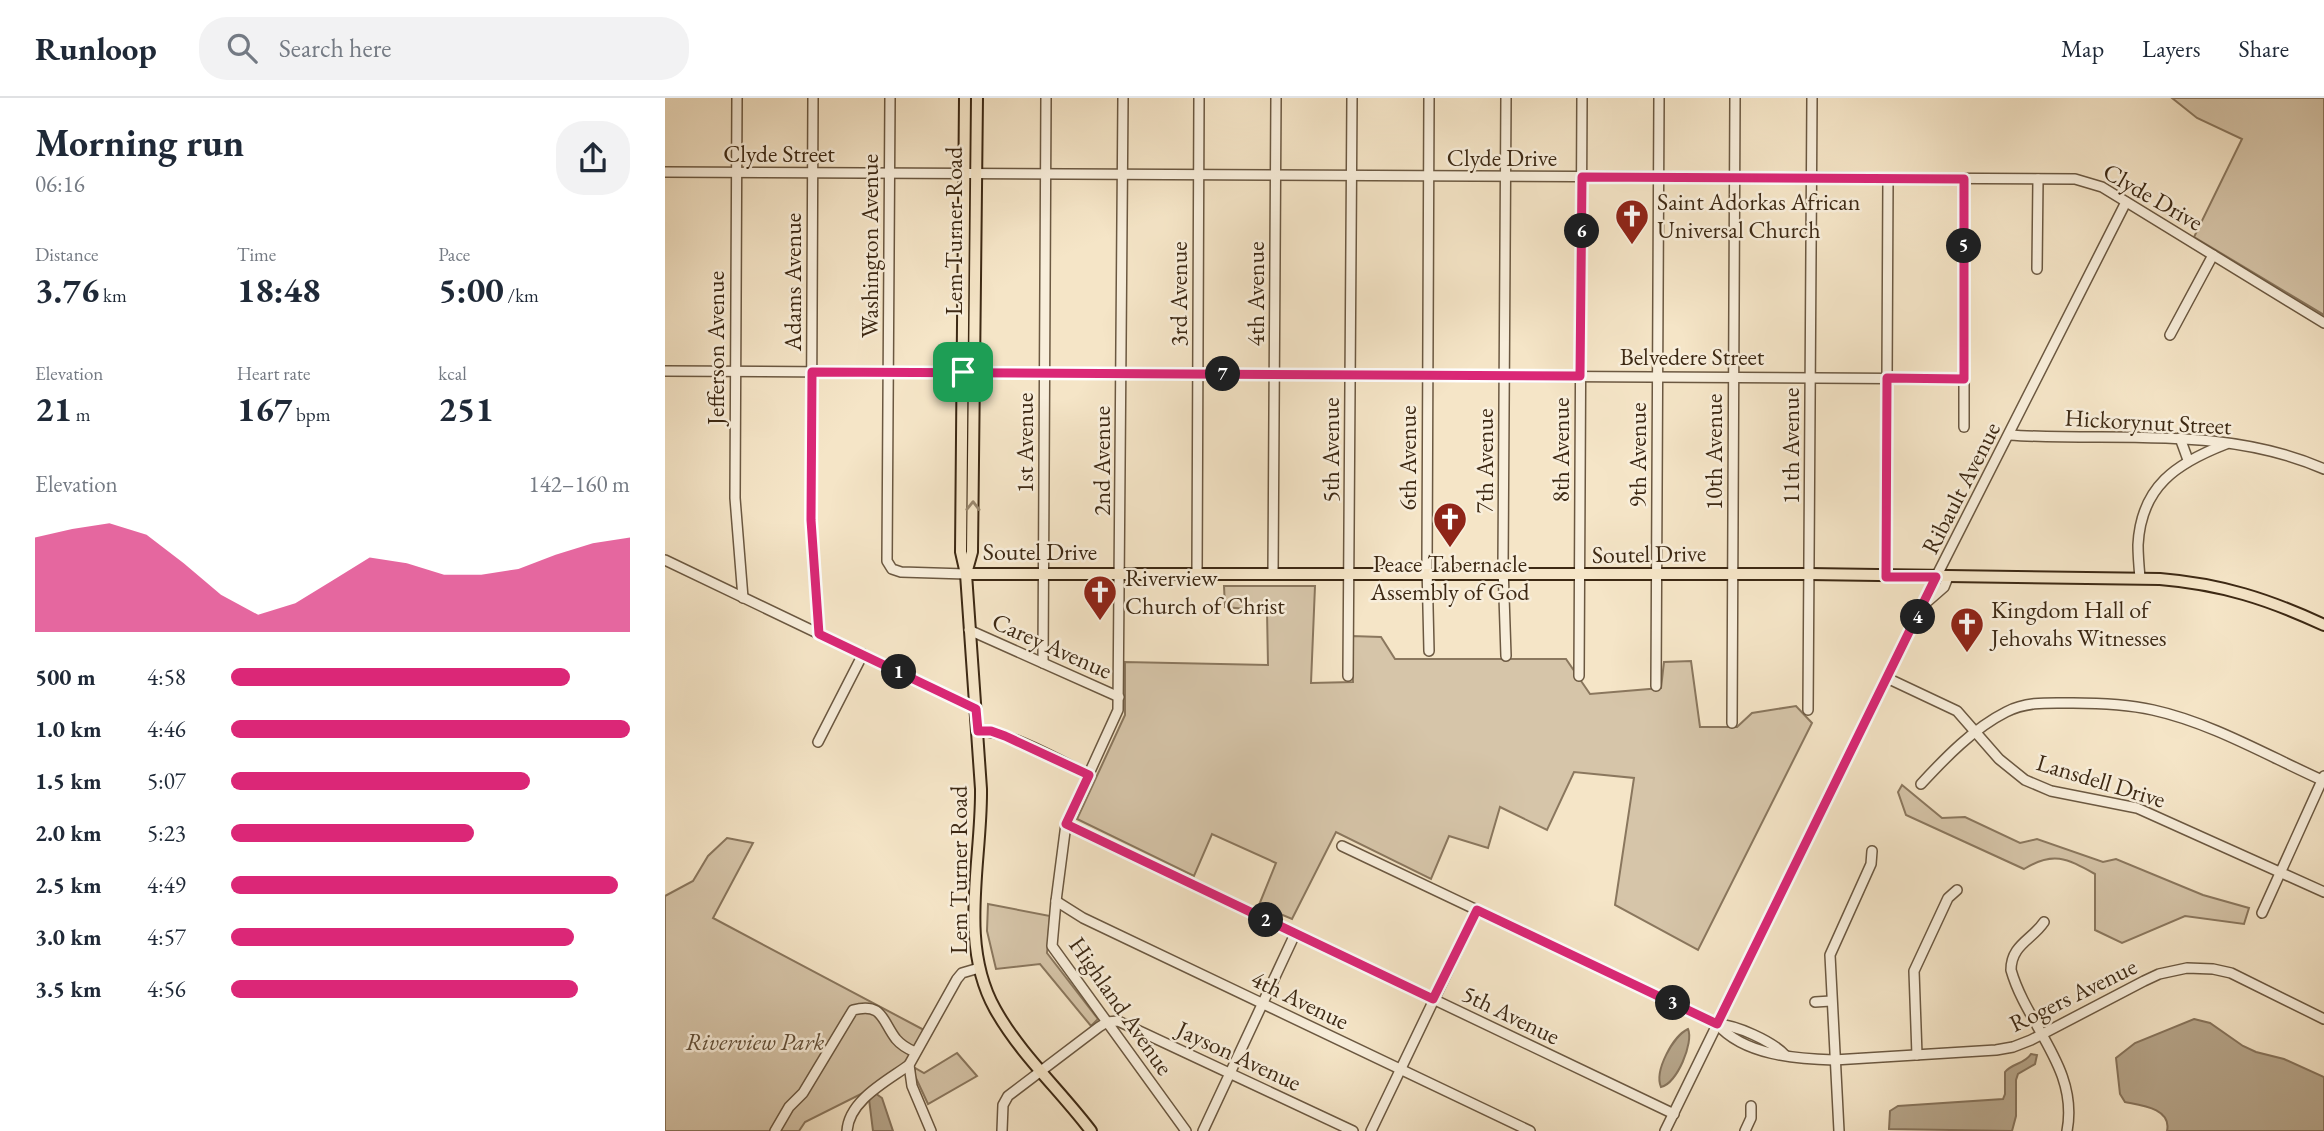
<!DOCTYPE html>
<meta charset="utf-8">
<style>
:root{--surface:#fff;--page:#f2f2f3;--text:#1f2937;--muted:#747a83;--line:#e0e1e3;--accent:#db2777}
body{margin:0;font-family:"EB Garamond",serif;background:var(--page);color:var(--text);height:100vh;display:flex;flex-direction:column;font-size:26px;white-space:nowrap}
*{box-sizing:border-box;margin:0}
p{font-size:23px;color:var(--muted)}
.icon{flex:none;width:38px;height:38px;fill:none;stroke:currentColor;stroke-width:2;stroke-linecap:round;stroke-linejoin:round}
.map{position:relative;flex:1;overflow:hidden}
.drawer{display:flex;flex-direction:column;background:var(--surface);width:665px}
.drawer>*{flex:none}
.pin{position:absolute;display:grid;place-items:center;width:60px;height:60px;color:#fff;margin:-30px;border-radius:14px;box-shadow:0 4px 10px #0006}
.km{position:absolute;width:35px;height:35px;margin:-18px;border-radius:50%;background:#222;color:#fff;font-size:19px;line-height:35px;text-align:center}
.round{display:grid;place-items:center;flex:none;width:74px;height:74px;border-radius:28px;background:var(--page)}
.overview{display:flex;align-items:center;justify-content:space-between;height:119px;padding:0 35px}
h1{font-size:38px;font-weight:700;line-height:52px}
.stats{display:grid;grid-template-columns:repeat(3,1fr);gap:10px;height:119px;padding:7px 35px}
.stats div{display:grid;align-content:center}
.stats b{font-size:35px;font-weight:700}
.stats small{font-size:19px;font-weight:400}
.stats p{font-size:19px}
.chart{height:196px;padding:14px 35px}
.chart p{display:flex;justify-content:space-between}
.chart svg{width:100%;height:126px;margin-top:7px;fill:var(--accent);opacity:.7}
ul{padding:0 35px;list-style:none;font-size:23px}
li{display:grid;grid-template-columns:112px 84px 1fr;align-items:center;height:52px}
li i{height:18px;border-radius:9px;background:var(--accent)}
header{display:flex;align-items:center;gap:42px;box-sizing:border-box;height:98px;padding:0 35px;background:var(--surface);border-bottom:2px solid var(--line)}
header strong{font-size:33px}
nav{display:flex;gap:38px;margin-inline-start:auto;font-size:24px}
.search{width:490px;height:63px;background:var(--page);display:flex;align-items:center;gap:18px;box-sizing:border-box;padding:0 24px;border-radius:28px;color:var(--muted);font-size:26px}
main{display:flex;flex:1;min-height:0}
.map>svg:first-child{display:block}
</style>
<header>
<strong>Runloop</strong>
<div class="search"><svg class="icon" aria-label="search" viewBox="0 0 24 24"><circle cx="10" cy="10" r="6"/><path d="M15 15l6 6"/></svg>Search here</div>
<nav><a>Map</a><a>Layers</a><a>Share</a></nav>
</header>
<main>
<section class="drawer">
<div class="overview"><div><h1>Morning run</h1><p>06:16</p></div><a class="round"><svg class="icon" aria-label="share" viewBox="0 0 24 24"><path d="M12 15V3M7 8l5-5 5 5M5 13v7h14v-7"/></svg></a></div>
<div class="stats">
<div><p>Distance</p><b>3.76<small> km</small></b></div>
<div><p>Time</p><b>18:48</b></div>
<div><p>Pace</p><b>5:00<small> /km</small></b></div>
</div>
<div class="stats">
<div><p>Elevation</p><b>21<small> m</small></b></div>
<div><p>Heart rate</p><b>167<small> bpm</small></b></div>
<div><p>kcal</p><b>251</b></div>
</div>
<div class="chart"><p><span>Elevation</span>142–160 m</p>
<svg viewBox="0 0 160 44" preserveAspectRatio="none"><path d="M0 44V11L10 8L20 6L30 10L40 20L50 31L60 38L70 34L80 26L90 18L100 20L110 24L120 24L130 22L140 17L150 13L160 11V44z"/></svg>
</div>
<ul>
<li><b>500 m</b>4:58<i style="width:85%"></i></li>
<li><b>1.0 km</b>4:46<i style="width:100%"></i></li>
<li><b>1.5 km</b>5:07<i style="width:75%"></i></li>
<li><b>2.0 km</b>5:23<i style="width:61%"></i></li>
<li><b>2.5 km</b>4:49<i style="width:97%"></i></li>
<li><b>3.0 km</b>4:57<i style="width:86%"></i></li>
<li><b>3.5 km</b>4:56<i style="width:87%"></i></li>
</ul>
</section>
<div class="map">
<svg width="1659" height="1033" viewBox="0 0 1659 1033">
<rect width="100%" height="100%" fill="#f5e5c7"/>
<filter id="stains"><feTurbulence type="fractalNoise" baseFrequency=".00286" numOctaves="4"/><feColorMatrix values="0 0 0 0 .2 0 0 0 0 .09 0 0 0 0 .02 0 0 0 .5 -.17"/></filter>
<radialGradient id="worn" r=".72"><stop offset=".6" stop-color="#630" stop-opacity="0"/><stop offset="1" stop-color="#630" stop-opacity=".3"/></radialGradient>
<g fill="#d6c5a9" stroke="#8a775e" stroke-width="2">
<path d="M 1507,0 L 1659,0 L 1659,217 L 1529,139 L 1577,41 L 1532,20 Z"/>
<path d="M 559,488 L 650,488 L 646,585 L 688,584 L 687,538 L 716,539 L 730,561 L 901,561 L 925,596 L 996,590 L 999,564 L 1026,563 L 1035,629 L 1072,629 L 1087,615 L 1131,608 L 1147,625 L 1033,852 L 950,807 L 969,680 L 909,674 L 882,732 L 835,709 L 823,750 L 784,738 L 766,781 L 671,734 L 627,821 L 594,807 L 611,765 L 547,736 L 529,778 L 412,721 L 460,617 L 460,564 L 603,567 L 602,513 L 560,509 Z"/>
<path d="M 1237,687 L 1277,720 L 1300,719 L 1355,745 L 1372,741 L 1438,764 L 1451,761 L 1538,797 L 1584,810 L 1579,826 L 1520,818 L 1457,845 L 1430,832 L 1430,776 C 1401,760 1388,753 1359,771 L 1241,717 L 1233,694 Z"/>
<path d="M 62,740 L 88,745 L 48,820 L 259,932 L 234,977 L 140,1024 L 134,1033 L 0,1033 L 0,798 L 28,783 L 43,758 Z"/>
<path d="M 323,806 L 385,818 L 382,855 L 433,921 L 426,928 L 375,866 L 331,871 L 322,833 Z"/>
<path d="M 292,955 L 312,978 L 263,1006 L 250,978 L 250,970 L 259,975 Z"/>
</g>
<g fill="#b6a58a" stroke="#86735b" stroke-width="2">
<path d="M 1529,921 L 1545,925 L 1578,948 L 1591,954 L 1619,961 L 1659,979 L 1659,1033 L 1502,1033 C 1507,1010 1475,1007 1460,1004 L 1455,996 L 1451,960 L 1470,945 Z"/>
<path d="M 1023,931 C 1029,944 1012,986 996,989 C 989,973 1008,938 1023,931 Z"/>
<path d="M 1366,956 L 1372,957 L 1370,966 L 1353,976 L 1351,982 L 1351,1018 L 1347,1033 L 1224,1031 L 1225,1013 L 1233,1008 L 1338,1001 L 1340,996 L 1340,974 C 1347,965 1360,966 1366,956 Z"/>
<path d="M 210,995 L 217,1000 L 228,1033 L 208,1033 L 204,1001 Z"/>
</g>
<g fill="none" stroke-linecap="round" stroke-linejoin="round">
<g stroke="#6b5841" stroke-width="12">
<g id="minor">
<path d="M 72,0 L 70,400 L 78,500"/>
<path d="M 148,0 L 146,422 L 154,536"/>
<path d="M 225,0 L 222,463 L 227,471 L 236,474 L 301,476"/>
<path d="M 458,0 L 453,612 L 401,726 L 391,803 L 387,848 L 521,1033"/>
<path d="M 841,0 L 838,468 L 841,558"/>
<path d="M 0,74 L 1410,81 L 1437,89 L 1659,225"/>
<path d="M 1372,171 L 1373,81"/>
<path d="M 1505,237 L 1548,157"/>
<path d="M 0,273 L 1299,281"/>
<path d="M 1299,329 L 1299,81"/>
<path d="M 1344,337 C 1450,344 1559,327 1659,371"/>
<path d="M 1515,340 L 1523,362"/>
<path d="M 0,462 L 311,611"/>
<path d="M 532,475 L 534,0"/>
<path d="M 608,476 L 611,0"/>
<path d="M 1221,479 L 1223,81"/>
<path d="M 1475,480 C 1474,469 1473,458 1473,447 C 1476,388 1512,365 1561,346"/>
<path d="M 1263,503 L 1279,489 L 1283,479"/>
<path d="M 304,532 L 454,599"/>
<path d="M 764,553 L 762,467 L 764,0"/>
<path d="M 378,565 L 381,0"/>
<path d="M 683,578 L 687,0"/>
<path d="M 914,578 L 917,0"/>
<path d="M 1222,580 L 1292,613 L 1334,661 L 1360,682 L 1386,693 L 1472,710 L 1659,794"/>
<path d="M 991,588 L 994,0"/>
<path d="M 1143,612 L 1147,0"/>
<path d="M 1067,625 L 1070,0"/>
<path d="M 313,633 C 344,633 394,662 424,677"/>
<path d="M 153,644 L 198,556"/>
<path d="M 1256,686 C 1280,660 1309,630 1341,614 C 1362,603 1385,605 1408,605 C 1435,605 1461,606 1488,612 C 1547,625 1603,658 1659,683"/>
<path d="M 401,726 L 1009,1016"/>
<path d="M 677,748 L 1052,926 C 1071,927 1107,943 1120,957"/>
<path d="M 391,803 L 418,820 L 865,1033"/>
<path d="M 1597,815 L 1659,678"/>
<path d="M 1379,824 C 1367,842 1346,847 1346,872 C 1362,928 1414,970 1402,1033"/>
<path d="M 1150,904 L 1166,903"/>
<path d="M 1052,926 C 1079,957 1131,961 1169,962 L 1331,952 L 1348,949 L 1366,942 L 1479,883 L 1494,876 L 1522,870 L 1548,871 L 1566,875 L 1659,921"/>
<path d="M 1252,957 L 1249,873 L 1283,800 L 1292,792"/>
<path d="M 110,1033 L 124,1009 L 138,995 L 188,912 C 218,904 217,923 231,941 C 236,947 243,951 250,954"/>
<path d="M 182,1033 C 184,1002 222,983 244,967"/>
<path d="M 266,1033 L 247,988 L 244,967 L 292,881 L 297,875 L 314,870"/>
<path d="M 337,1033 L 338,1007 L 343,998 L 434,929 L 442,924 L 453,923 L 688,1033"/>
<path d="M 538,1033 L 630,836"/>
<path d="M 706,1033 L 812,812"/>
<path d="M 1000,1033 L 1271,479 L 1461,104"/>
<path d="M 1080,1033 L 1086,1020 L 1086,1008"/>
<path d="M 1174,1033 L 1165,857 L 1206,766 L 1207,753"/>
</g>
</g>
<g stroke="#3d2914" stroke-width="14">
<g id="major">
<path d="M 300,0 L 296,454 L 301,476 L 316,691 C 317,763 293,845 330,911 C 355,956 395,992 426,1033"/>
<path d="M 302,472 L 307,454 L 312,0"/>
<path d="M 301,476 L 1144,476 L 1495,481 C 1556,486 1603,501 1659,527"/>
</g>
</g>
<use href="#minor" stroke="#f8eedb" stroke-width="9"/>
<use href="#major" stroke="#f5e5c7" stroke-width="10"/>
</g>
<defs><path id="oneway-chevron" d="M-2-3.5L2.5 0L-2 3.5" fill="none" stroke-width="1.6" stroke-linecap="round" stroke-linejoin="round" transform="scale(1.75)"/></defs>
<use stroke="#99876e" href="#oneway-chevron" transform="translate(308 408) rotate(-89)"/>
<g fill="none" stroke-linecap="round" stroke-linejoin="round">
<g stroke="#fff" stroke-width="14">
<path id="route" d="M 917,79 L 1299,81 L 1299,281 L 1222,280 L 1221,479 L 1271,479 L 1052,926 L 812,812 L 768,901 L 401,726 L 424,677 L 340,638 L 326,633 L 313,633 L 311,611 L 154,536 L 146,422 L 147,274 L 915,278 Z"/>
</g>
<use href="#route" stroke="#db2777" stroke-width="9"/>
</g>
<defs>
<g id="church-pin" transform="scale(1.75)"><path d="M0 17L-7.5 6A9.5 9.5 0 1 1 7.5 6Z" fill="#8f2418" stroke="#f8eedb"/><path d="M-1.2-6h2.4v3.5h3.3v2.4h-3.3V6h-2.4V-.1h-3.3v-2.4h3.3Z" fill="#fff"/></g>
</defs>
<g fill-rule="evenodd">
<use href="#church-pin" x="967" y="118"/>
<use href="#church-pin" x="785" y="421"/>
<use href="#church-pin" x="435" y="494"/>
<use href="#church-pin" x="1302" y="526"/>
</g>
<g text-anchor="middle" stroke-width="5" stroke-linejoin="round" paint-order="stroke">
<g font-size="24" fill="#3d2914" stroke="#f8eedb">
<text x="114" y="64">Clyde Street</text>
<text x="837" y="68">Clyde Drive</text>
<text transform="translate(1488 99) rotate(30)" y="8">Clyde Drive</text>
<text transform="translate(289 133) rotate(-90)" y="8">Lem Turner Road</text>
<text transform="translate(205 148) rotate(-90)" y="8">Washington Avenue</text>
<text transform="translate(128 184) rotate(-90)" y="8">Adams Avenue</text>
<text transform="translate(514 196) rotate(-90)" y="8">3rd Avenue</text>
<text transform="translate(591 196) rotate(-90)" y="8">4th Avenue</text>
<text transform="translate(51 250) rotate(-90)" y="8">Jefferson Avenue</text>
<text x="1027" y="267">Belvedere Street</text>
<text transform="translate(1483 324) rotate(3)" y="8">Hickorynut Street</text>
<text transform="translate(360 345) rotate(-90)" y="8">1st Avenue</text>
<text transform="translate(1126 348) rotate(-90)" y="8">11th Avenue</text>
<text transform="translate(666 352) rotate(-90)" y="8">5th Avenue</text>
<text transform="translate(896 352) rotate(-90)" y="8">8th Avenue</text>
<text transform="translate(1049 354) rotate(-90)" y="8">10th Avenue</text>
<text transform="translate(973 357) rotate(-90)" y="8">9th Avenue</text>
<text transform="translate(743 360) rotate(-90)" y="8">6th Avenue</text>
<text transform="translate(437 363) rotate(-90)" y="8">2nd Avenue</text>
<text transform="translate(820 363) rotate(-90)" y="8">7th Avenue</text>
<text transform="translate(1296 390) rotate(-63)" y="8">Ribault Avenue</text>
<text x="375" y="462">Soutel Drive</text>
<text transform="translate(984 456) rotate(-1)" y="8">Soutel Drive</text>
<text transform="translate(387 548) rotate(24)" y="8">Carey Avenue</text>
<text transform="translate(1436 683) rotate(17)" y="8">Lansdell Drive</text>
<text transform="translate(294 772) rotate(-90)" y="8">Lem Turner Road</text>
<text transform="translate(1408 897) rotate(-26)" y="8">Rogers Avenue</text>
<text transform="translate(635 902) rotate(26)" y="8">4th Avenue</text>
<text transform="translate(456 908) rotate(55)" y="8">Highland Avenue</text>
<text transform="translate(846 917) rotate(26)" y="8">5th Avenue</text>
<text transform="translate(574 958) rotate(25)" y="8">Jayson Avenue</text>
</g>
<g font-size="24" fill="#3d2914" stroke="#f8eedb" text-anchor="start">
<text x="992" y="112">Saint Adorkas African<tspan x="992" dy="28">Universal Church</tspan></text>
<text x="785" y="474" text-anchor="middle">Peace Tabernacle<tspan x="785" dy="28">Assembly of God</tspan></text>
<text x="460" y="488">Riverview<tspan x="460" dy="28">Church of Christ</tspan></text>
<text x="1326" y="520">Kingdom Hall of<tspan x="1326" dy="28">Jehovahs Witnesses</tspan></text>
</g>
<g font-size="24" font-style="italic" fill="#635039" stroke="#f8eedb">
<text x="90" y="952">Riverview Park</text>
</g>
</g>
<rect width="100%" height="100%" filter="url(#stains)"/>
<rect width="100%" height="100%" fill="url(#worn)"/>
</svg>
<div class="pin" style="left:298px;top:274px;background:#1e9e55"><svg class="icon" aria-label="arrive" viewBox="0 0 24 24"><path d="M6 21V4h12l-3 4 3 4H6"/></svg></div>
<b class="km" style="left:234px;top:574px">1</b>
<b class="km" style="left:601px;top:822px">2</b>
<b class="km" style="left:1008px;top:905px">3</b>
<b class="km" style="left:1253px;top:519px">4</b>
<b class="km" style="left:1299px;top:148px">5</b>
<b class="km" style="left:917px;top:133px">6</b>
<b class="km" style="left:558px;top:276px">7</b>
</div>
</main>
